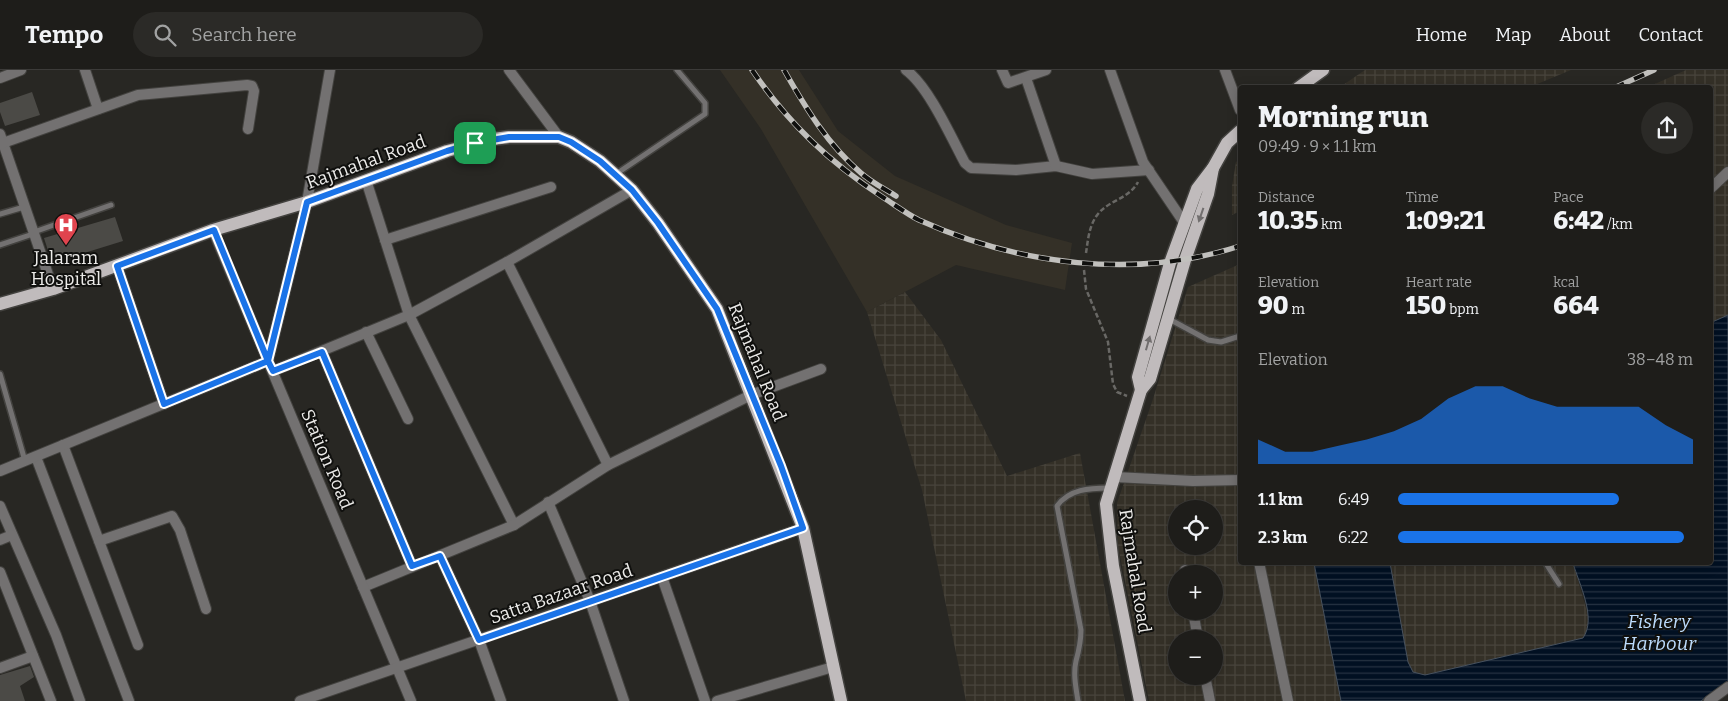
<!DOCTYPE html>
<meta charset="utf-8">
<style>
:root{--surface:#1e1d1a;--page:#2b2a27;--text:#f1f3f6;--muted:#a1a2a2;--line:#3c3b39;--accent:#1a73e8}
body{margin:0;font-family:Bitter,serif;background:var(--page);color:var(--text);height:100vh;display:flex;flex-direction:column;font-size:19px;white-space:nowrap}
*{box-sizing:border-box;margin:0}
p{font-size:16px;color:var(--muted)}
.icon{flex:none;width:28px;height:28px;fill:none;stroke:currentColor;stroke-width:2;stroke-linecap:round;stroke-linejoin:round}
.map{position:relative;flex:1;overflow:hidden}
.panel{position:absolute;left:1238px;top:15px;width:475px;height:480px;display:flex;flex-direction:column;background:var(--surface);border-radius:5px;box-shadow:0 2px 12px #0003,0 0 0 1px var(--line)}
.panel>*{flex:none}
.tools{position:absolute;left:1168px;top:430px;display:grid;gap:10px}
.tools a{display:grid;place-items:center;width:55px;height:55px;border-radius:50%;background:var(--surface);box-shadow:0 2px 12px #0003,0 0 0 1px var(--line);font-size:25px}
.pin{position:absolute;display:grid;place-items:center;width:42px;height:42px;color:#fff;margin:-21px;border-radius:10px;box-shadow:0 2px 8px #0006}
.round{display:grid;place-items:center;flex:none;width:52px;height:52px;border-radius:26px;background:var(--page)}
.head{display:flex;align-items:center;justify-content:space-between;height:85px;padding:0 20px}
h1{font-size:28px;font-weight:800;line-height:38px}
.figures{display:grid;grid-template-columns:repeat(3,1fr);gap:8px;height:85px;padding:5px 20px}
.figures div{display:grid;align-content:center}
.figures b{font-size:25px;font-weight:800}
.figures small{font-size:14px;font-weight:400}
.figures p{font-size:14px}
.chart{height:140px;padding:10px 20px}
.chart p{display:flex;justify-content:space-between}
.chart svg{width:100%;height:90px;margin-top:5px;fill:var(--accent);opacity:.7}
ul{padding:0 20px;list-style:none;font-size:16px}
li{display:grid;grid-template-columns:80px 60px 1fr;align-items:center;height:38px}
li i{height:12px;border-radius:6px;background:var(--accent)}
header{display:flex;align-items:center;gap:30px;box-sizing:border-box;height:70px;padding:0 25px;background:var(--surface);border-bottom:1px solid var(--line)}
header strong{font-size:24px}
nav{display:flex;gap:28px;margin-inline-start:auto;font-size:18px}
.search{width:350px;height:45px;background:var(--page);display:flex;align-items:center;gap:12px;box-sizing:border-box;padding:0 18px;border-radius:28px;color:var(--muted);font-size:19px}
.map>svg:first-child{display:block}
</style>
<header>
<strong>Tempo</strong>
<div class="search"><svg class="icon" aria-label="search" viewBox="0 0 24 24"><circle cx="10" cy="10" r="6"/><path d="M15 15l6 6"/></svg>Search here</div>
<nav><a>Home</a><a>Map</a><a>About</a><a>Contact</a></nav>
</header>
<div class="map">
<svg width="1728" height="631" viewBox="0 0 1728 631">
<defs>
<pattern id="industrial-grid" width="8" height="8" patternUnits="userSpaceOnUse" patternTransform="scale(1.25)"><rect width="8" height="8" fill="#343027"/><path d="M0 4h8M4 0v8" fill="none" stroke="#48443c"/></pattern>
<pattern id="water-rules" width="6" height="5" patternUnits="userSpaceOnUse" patternTransform="scale(1.25)"><rect width="6" height="5" fill="#011022"/><path d="M0 2.5h6" fill="none" stroke="#263342"/></pattern>
</defs>
<rect width="100%" height="100%" fill="#282723"/>
<path fill="#343027" d="M 720,0 L 799,0 L 838,61 L 895,106 L 1006,155 L 1072,173 L 1065,220 L 956,195 L 867,242 L 761,59 Z"/>
<g fill="url(#industrial-grid)" fill-rule="evenodd">
<path d="M 1365,0 L 1571,0 L 1530,17 L 1340,17 Z"/>
<path d="M 1686,0 L 1728,0 L 1728,245 L 1710,253 L 1710,18 L 1646,18 Z"/>
<path d="M 1240,89 L 1240,141 L 1232,145 L 1232,116 L 1236,92 Z"/>
<path d="M 1240,194 L 1240,492 L 1314,493 L 1341,631 L 1149,631 L 1118,476 L 1117,433 L 1152,332 L 1188,217 ZM 1176,439 L 1214,439 L 1214,476 L 1176,476 ZM 1176,504 L 1214,504 L 1214,541 L 1176,541 ZM 1176,569 L 1214,569 L 1214,606 L 1176,606 Z"/>
<path d="M 905,222 L 941,270 L 1007,406 L 1080,383 L 1125,631 L 966,631 L 922,420 L 867,242 Z"/>
<path d="M 1390,493 L 1573,493 L 1589,549 L 1589,559 L 1583,568 L 1425,605 L 1413,602 L 1408,592 Z"/>
</g>
<path fill="url(#water-rules)" stroke="#48525e" d="M 1728,245 L 1728,611 L 1701,631 L 1341,631 L 1314,493 L 1390,493 L 1408,592 L 1413,602 L 1425,605 L 1583,568 C 1597,548 1579,514 1573,493 L 1710,492 L 1710,253 Z"/>
<g fill="#4b4a46">
<path d="M 32,22 L 40,45 L 5,56 L 0,42 L 0,33 Z"/>
<path d="M 115,147 L 123,171 L 52,193 L 44,168 Z"/>
<path d="M 30,596 L 34,607 L 20,616 L 25,631 L 0,631 L 0,605 Z"/>
</g>
<g fill="none" stroke-linecap="round" stroke-linejoin="round">
<g stroke="#43423f" stroke-width="8">
<g id="service">
<path d="M 616,104 L 705,44 L 705,33 L 677,0"/>
<path d="M 0,144 L 24,137"/>
<path d="M 34,162 L 111,135"/>
<path d="M 0,175 L 33,164"/>
<path d="M 1169,249 L 1208,270 L 1221,272 L 1240,266"/>
<path d="M 0,304 L 25,391"/>
<path d="M 1545,492 L 1559,514"/>
<path d="M 1078,631 C 1076,618 1073,604 1076,591 C 1079,580 1081,572 1081,560 L 1057,436 C 1069,419 1090,418 1109,418"/>
</g>
</g>
<g stroke="#43423f" stroke-width="12">
<g id="minor">
<path d="M 85,0 L 98,39"/>
<path d="M 906,0 C 929,17 951,67 965,93 L 971,98 L 1016,100 L 1056,96 L 1092,104 L 1149,100"/>
<path d="M 1002,0 L 1008,13 L 1046,0"/>
<path d="M 1110,0 L 1143,92 L 1185,154"/>
<path d="M 1225,0 L 1240,40"/>
<path d="M 0,8 L 21,0"/>
<path d="M 1026,8 L 1056,96"/>
<path d="M 0,64 L 53,219"/>
<path d="M 0,74 L 138,25 L 247,15 L 252,16 L 254,21 L 248,59"/>
<path d="M 366,110 L 409,245 L 514,455"/>
<path d="M 1710,119 L 1728,102"/>
<path d="M 385,170 L 551,117"/>
<path d="M 507,192 L 608,395"/>
<path d="M 117,196 L 164,334"/>
<path d="M 366,262 L 408,349"/>
<path d="M 322,282 L 412,496"/>
<path d="M 273,301 L 409,245 L 507,192 L 632,120"/>
<path d="M 63,375 L 138,575"/>
<path d="M 36,387 L 129,631"/>
<path d="M 0,401 L 268,291"/>
<path d="M 1115,407 L 1193,411 L 1240,410"/>
<path d="M 548,432 L 590,531 L 624,631"/>
<path d="M 0,436 L 56,565 L 80,631"/>
<path d="M 0,470 L 12,465"/>
<path d="M 99,471 L 172,446 L 180,460 L 206,539"/>
<path d="M 440,486 L 479,570 L 501,631"/>
<path d="M 1259,492 L 1288,631"/>
<path d="M 1185,500 L 1186,504"/>
<path d="M 0,502 L 51,631"/>
<path d="M 662,507 L 705,631"/>
<path d="M 363,517 L 514,455 L 608,395 L 751,325 L 821,299"/>
<path d="M 1193,541 L 1198,569"/>
<path d="M 0,598 L 33,586"/>
<path d="M 1205,606 L 1210,631"/>
<path d="M 717,631 L 833,597"/>
<path d="M 1709,631 L 1728,617"/>
</g>
</g>
<g stroke="#43423f" stroke-width="12">
<g id="tertiary">
<path d="M 509,0 L 559,67"/>
<path d="M 213,160 L 411,631"/>
<path d="M 268,291 L 307,132 L 330,0"/>
<path d="M 300,631 L 803,458"/>
</g>
</g>
<g stroke="#43423f" stroke-width="15">
<g id="primary">
<path d="M 1298,18 L 1323,0"/>
<path d="M 0,234 L 53,219 L 213,160 L 307,132 L 447,81 L 493,69 L 509,67 L 559,67 L 571,72 L 600,91 L 632,120 L 658,153 L 717,239 L 803,458 L 841,631"/>
<path d="M 1141,320 L 1138,307 L 1170,193 L 1197,119 L 1213,98 L 1227,73 L 1240,61"/>
<path d="M 1140,631 L 1113,496 L 1106,434 L 1141,320 L 1150,309 L 1185,190 L 1208,124 L 1213,98"/>
</g>
</g>
<g stroke="#696865" stroke-width="2.5" stroke-dasharray="5 2.5" stroke-linecap="butt">
<path d="M 1086,183 C 1088,170 1089,155 1098,144 C 1109,130 1129,129 1138,112"/>
<path d="M 1084,200 L 1086,219 L 1108,272 L 1113,314 L 1117,322 L 1127,326"/>
</g>
<use href="#service" stroke="#737171" stroke-width="5"/>
<use href="#minor" stroke="#737171" stroke-width="10"/>
<use href="#tertiary" stroke="#737171" stroke-width="10"/>
<use href="#primary" stroke="#c0bbbc" stroke-width="12"/>
<g stroke="#c1c0bd" stroke-width="5.5">
<g id="rail">
<path d="M 752,0 C 789,54 829,92 884,128 C 895,135 907,144 919,150 C 1019,195 1135,210 1240,176"/>
<path d="M 784,0 C 805,37 828,75 861,103 C 871,112 885,119 896,126"/>
<path d="M 1614,18 L 1654,0"/>
</g>
</g>
<use href="#rail" stroke="#10100e" stroke-width="4" stroke-dasharray="11" stroke-linecap="butt"/>
</g>
<defs><path id="oneway-solid" d="M-6-.8H1V-3.2L6.5 0L1 3.2V.8H-6Z" transform="scale(1.25)"/></defs>
<g fill="#716e6e">
<use href="#oneway-solid" transform="translate(1201 145) rotate(109)"/>
<use href="#oneway-solid" transform="translate(1148 273) rotate(-74)"/>
</g>
<g fill="none" stroke-linecap="round" stroke-linejoin="round">
<g stroke="#fff" stroke-width="10">
<path id="route" d="M 475,73 L 447,81 L 307,132 L 268,291 L 164,334 L 117,196 L 214,160 L 268,291 L 273,301 L 322,282 L 412,496 L 440,486 L 479,570 L 803,458 L 781,396 L 717,239 L 658,153 L 632,120 L 600,91 L 571,72 L 559,67 L 509,67 L 475,73"/>
</g>
<use href="#route" stroke="#1a73e8" stroke-width="6"/>
</g>
<defs>
<g id="hospital-pin" transform="scale(1.25)"><path d="M0 17L-7.5 6A9.5 9.5 0 1 1 7.5 6Z" fill="#e0444e" stroke="#10100e"/><path d="M-5-5h3v3.5h4V-5h3V5h-3V1.5h-4V5h-3Z" fill="#fff"/></g>
</defs>
<g fill-rule="evenodd">
<use href="#hospital-pin" x="66" y="155"/>
</g>
<g text-anchor="middle" stroke-width="4" stroke-linejoin="round" paint-order="stroke">
<g font-size="18" fill="#ecebe9" stroke="#10100e">
<text transform="translate(366 92) rotate(-20)" y="6">Rajmahal Road</text>
<text transform="translate(757 292) rotate(68)" y="6">Rajmahal Road</text>
<text transform="translate(327 389) rotate(67)" y="6">Station Road</text>
<text transform="translate(1135 501) rotate(81)" y="6">Rajmahal Road</text>
<text transform="translate(561 524) rotate(-19)" y="6">Satta Bazaar Road</text>
</g>
<g font-size="18" fill="#ecebe9" stroke="#10100e">
<text x="66" y="194">Jalaram<tspan x="66" dy="21">Hospital</tspan></text>
</g>
<g font-size="19" font-style="italic" fill="#bcdbfc" stroke="#10100e">
<text x="1659" y="558">Fishery<tspan x="1659" dy="22">Harbour</tspan></text>
</g>
</g>
</svg>
<div class="tools">
<a><svg class="icon" aria-label="locate" viewBox="0 0 24 24"><circle cx="12" cy="12" r="6"/><path d="M12 2v4M12 18v4M2 12h4M18 12h4"/></svg></a>
<a>+</a>
<a>−</a>
</div>
<div class="pin" style="left:475px;top:73px;background:#1e9e55"><svg class="icon" aria-label="arrive" viewBox="0 0 24 24"><path d="M6 21V4h12l-3 4 3 4H6"/></svg></div>
<section class="panel">
<div class="head"><div><h1>Morning run</h1><p>09:49 · 9 × 1.1 km</p></div><a class="round"><svg class="icon" aria-label="share" viewBox="0 0 24 24"><path d="M12 15V3M7 8l5-5 5 5M5 13v7h14v-7"/></svg></a></div>
<div class="figures">
<div><p>Distance</p><b>10.35<small> km</small></b></div>
<div><p>Time</p><b>1:09:21</b></div>
<div><p>Pace</p><b>6:42<small> /km</small></b></div>
</div>
<div class="figures">
<div><p>Elevation</p><b>90<small> m</small></b></div>
<div><p>Heart rate</p><b>150<small> bpm</small></b></div>
<div><p>kcal</p><b>664</b></div>
</div>
<div class="chart"><p><span>Elevation</span>38–48 m</p>
<svg viewBox="0 0 160 44" preserveAspectRatio="none"><path d="M0 44V32L10 38L20 38L30 35L40 32L50 28L60 22L70 12L80 6L90 6L100 12L110 16L120 16L130 16L140 16L150 25L160 32V44z"/></svg>
</div>
<ul>
<li><b>1.1 km</b>6:49<i style="width:75%"></i></li>
<li><b>2.3 km</b>6:22<i style="width:97%"></i></li>
</ul>
</section>
</div>
